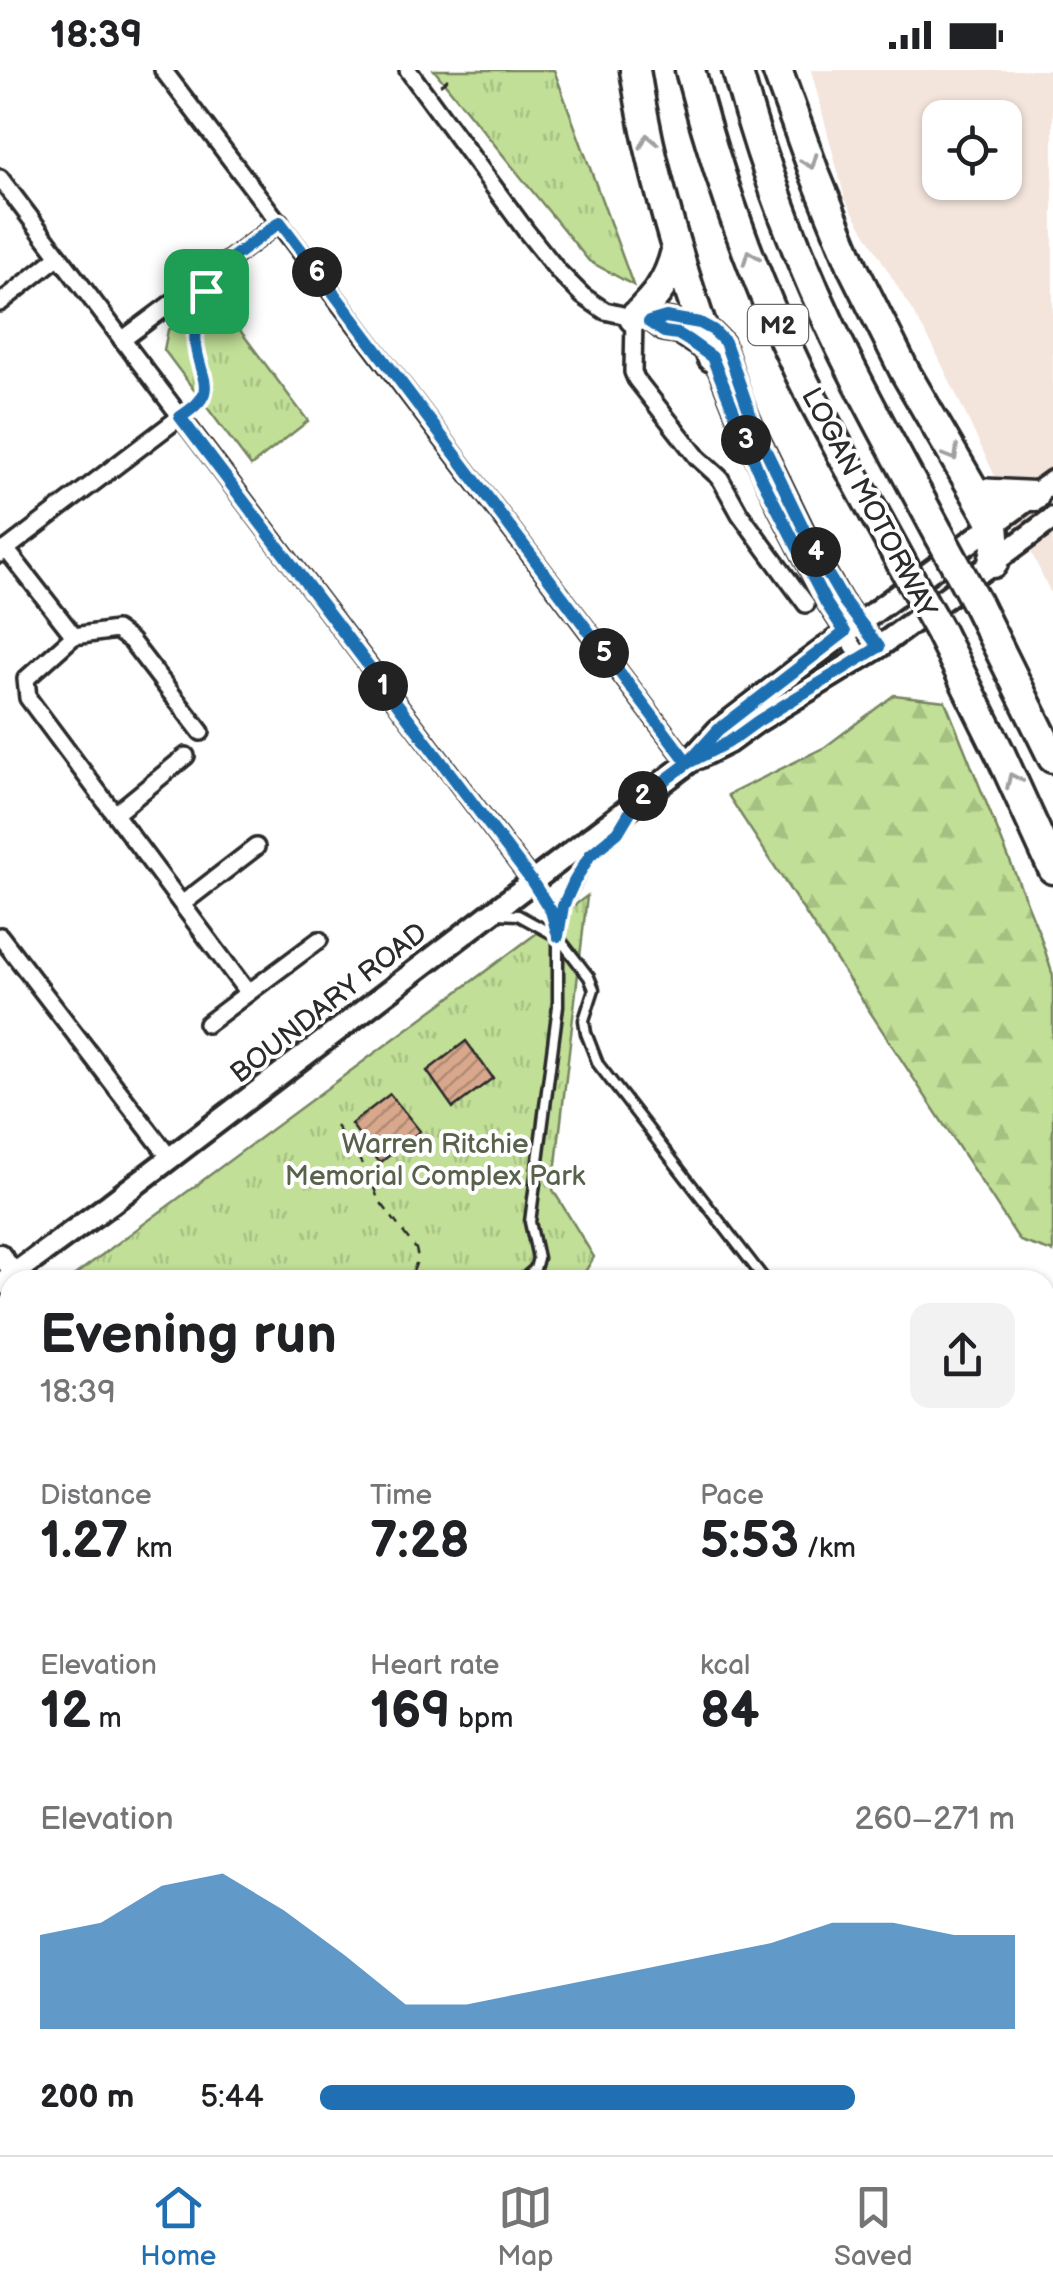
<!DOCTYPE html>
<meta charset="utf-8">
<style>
:root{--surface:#fff;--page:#f2f2f2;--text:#202124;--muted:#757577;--line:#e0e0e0;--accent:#1f6fb2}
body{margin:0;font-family:"Balsamiq Sans",sans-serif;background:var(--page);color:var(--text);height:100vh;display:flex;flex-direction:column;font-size:38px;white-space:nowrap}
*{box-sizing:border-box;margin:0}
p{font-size:32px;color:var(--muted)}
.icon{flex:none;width:55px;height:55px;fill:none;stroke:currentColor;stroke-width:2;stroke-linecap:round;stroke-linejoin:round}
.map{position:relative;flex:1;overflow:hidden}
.side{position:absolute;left:0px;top:1200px;width:1055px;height:885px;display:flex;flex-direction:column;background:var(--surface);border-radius:30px 30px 0 0;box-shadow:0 2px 8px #0004}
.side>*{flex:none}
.fabs{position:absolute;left:922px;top:30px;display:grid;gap:20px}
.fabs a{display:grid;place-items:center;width:100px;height:100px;border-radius:20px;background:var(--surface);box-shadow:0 2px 8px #0004;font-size:50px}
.pin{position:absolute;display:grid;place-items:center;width:85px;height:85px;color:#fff;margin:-42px;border-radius:20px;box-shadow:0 5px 15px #0006}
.km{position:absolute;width:50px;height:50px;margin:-25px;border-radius:50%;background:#222;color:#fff;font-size:28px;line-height:50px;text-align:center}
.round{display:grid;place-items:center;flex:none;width:105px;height:105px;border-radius:20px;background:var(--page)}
.overview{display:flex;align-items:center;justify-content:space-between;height:170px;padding:0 40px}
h1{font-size:55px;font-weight:700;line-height:75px}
.stats{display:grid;grid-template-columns:repeat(3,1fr);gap:15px;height:170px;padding:10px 40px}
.stats div{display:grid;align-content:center}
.stats b{font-size:50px;font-weight:700}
.stats small{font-size:28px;font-weight:400}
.stats p{font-size:28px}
.chart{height:280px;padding:20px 40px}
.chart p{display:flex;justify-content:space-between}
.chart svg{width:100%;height:180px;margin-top:10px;fill:var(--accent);opacity:.7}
ul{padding:0 40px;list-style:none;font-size:32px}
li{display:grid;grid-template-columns:160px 120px 1fr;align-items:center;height:75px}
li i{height:25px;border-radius:12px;background:var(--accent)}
.status{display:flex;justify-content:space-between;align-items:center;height:70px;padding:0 50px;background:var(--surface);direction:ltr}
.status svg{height:28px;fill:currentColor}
.menu{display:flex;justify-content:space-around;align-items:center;height:140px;border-top:2px solid var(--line);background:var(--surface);font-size:28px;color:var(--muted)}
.menu a{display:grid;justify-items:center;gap:5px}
.menu .selected{color:var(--accent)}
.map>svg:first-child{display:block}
</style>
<div class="status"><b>18:39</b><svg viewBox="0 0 49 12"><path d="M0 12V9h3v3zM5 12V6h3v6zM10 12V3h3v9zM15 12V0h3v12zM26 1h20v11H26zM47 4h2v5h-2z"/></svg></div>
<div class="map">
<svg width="1053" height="2085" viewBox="0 0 1053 2085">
<defs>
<pattern id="forest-firs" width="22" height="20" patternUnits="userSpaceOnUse" patternTransform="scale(2.5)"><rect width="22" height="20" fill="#c1df97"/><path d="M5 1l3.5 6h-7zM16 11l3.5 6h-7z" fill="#a6c082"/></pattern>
<pattern id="park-tufts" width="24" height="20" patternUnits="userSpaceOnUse" patternTransform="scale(2.5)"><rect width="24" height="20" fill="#c1df97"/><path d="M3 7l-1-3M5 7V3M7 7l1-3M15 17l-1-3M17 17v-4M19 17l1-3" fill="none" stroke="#a6c082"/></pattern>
<pattern id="building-hatch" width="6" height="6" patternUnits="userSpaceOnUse" patternTransform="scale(2.5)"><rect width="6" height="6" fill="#d9a88c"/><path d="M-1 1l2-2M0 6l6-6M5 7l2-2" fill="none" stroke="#b08973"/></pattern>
</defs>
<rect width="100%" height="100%" fill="#fff"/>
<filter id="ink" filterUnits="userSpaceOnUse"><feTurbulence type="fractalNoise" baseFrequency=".01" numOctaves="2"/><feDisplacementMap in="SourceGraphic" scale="20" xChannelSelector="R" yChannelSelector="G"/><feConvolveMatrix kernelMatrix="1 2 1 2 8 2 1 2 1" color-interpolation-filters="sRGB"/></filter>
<g filter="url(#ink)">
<g fill="#f4e5dc" fill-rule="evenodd">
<path d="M 811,0 L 1053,0 L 1053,528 L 933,276 L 845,129 ZM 940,48 L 1005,48 L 1005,112 L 940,112 Z"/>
<path d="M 10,1252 L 10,2075 L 252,2075 L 247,2085 L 0,2085 L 0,1259 Z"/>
</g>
<g fill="url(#forest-firs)" stroke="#768561" stroke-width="2.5">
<path d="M 894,625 L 945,631 L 1040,865 L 1053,906 L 1053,1182 L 1020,1171 L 728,725 L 825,677 Z"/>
<path d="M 1053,1409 L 1053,2085 L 761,2085 L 776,2075 L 1045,2075 L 1045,1417 Z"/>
<path d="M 497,2075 L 608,2075 L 600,2085 L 507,2085 Z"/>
</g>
<g fill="url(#park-tufts)" stroke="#768561" stroke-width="2.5">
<path d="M 434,0 L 554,0 L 633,215 L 589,191 Z"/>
<path d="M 215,227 L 308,351 L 251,396 L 164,280 L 168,260 Z"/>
<path d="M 587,826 L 553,1120 L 594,1187 L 580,1210 L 68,1210 Z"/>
</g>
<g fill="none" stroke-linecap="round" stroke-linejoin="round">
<g stroke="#648a9e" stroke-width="5">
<path d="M 1045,1303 L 1053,1298"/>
<path d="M 330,2085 L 333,2075"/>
</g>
</g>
<g fill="url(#building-hatch)" stroke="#2b2b2b" stroke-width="2.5">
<path d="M 466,971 L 493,1008 L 453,1038 L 427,1001 Z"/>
<path d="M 390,1024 L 420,1061 L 380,1093 L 351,1054 Z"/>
</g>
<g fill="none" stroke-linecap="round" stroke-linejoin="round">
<g stroke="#2b2b2b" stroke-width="15">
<g id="service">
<path d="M 533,814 L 551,841 L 558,867 L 589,907 L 594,919 L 584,950 L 586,963 L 598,994 L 765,1210"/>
<path d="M 498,844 L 518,845 L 558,867"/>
<path d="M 522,1210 L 535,1199 L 538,1188 L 530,1152 L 558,936 L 558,867 L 563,837 L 590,785 L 618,762 L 626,749"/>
<path d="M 0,1571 L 5,1576"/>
</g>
</g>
<g stroke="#2b2b2b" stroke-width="22">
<g id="minor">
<path d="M 163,0 L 688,693"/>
<path d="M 408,0 L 526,161 L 558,201 L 583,226 L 605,241 L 649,251 L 663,262 L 677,264 L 712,287 L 742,361 L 777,438 L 826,533 L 862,589"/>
<path d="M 0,108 L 531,810"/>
<path d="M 0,233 L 59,186"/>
<path d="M 634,248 L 633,302 L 636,309 L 698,388 L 720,408 L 740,444 L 806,534"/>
<path d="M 649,251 L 666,247 L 700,253 L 713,260 L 725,272 L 743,329 L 755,357 L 817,484 L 843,530 L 879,577"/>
<path d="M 122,270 L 280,152"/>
<path d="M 6,479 L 74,566 L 26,609 L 28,628 L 248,923 L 319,870"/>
<path d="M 0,484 L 180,347"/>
<path d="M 74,566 L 116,560 L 131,571 L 201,662"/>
<path d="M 115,744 L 186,686"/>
<path d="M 182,834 L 256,777"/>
<path d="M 0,866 L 170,1088"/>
<path d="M 207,954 L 248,923"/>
<path d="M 0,2046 L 10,2038"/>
</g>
</g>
<g stroke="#2b2b2b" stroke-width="25">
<path id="tertiary" d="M 0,1184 L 14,1203"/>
</g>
<g stroke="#2b2b2b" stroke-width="28">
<g id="secondary">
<path d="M 699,687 L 729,672 L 758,651 L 879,577 L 1053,448"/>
<path d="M 0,1214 L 110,1134 L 688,693 L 718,660 L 805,593 L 1053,411"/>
</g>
</g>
<g stroke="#2b2b2b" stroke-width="35">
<g id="motorway">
<path d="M 635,0 C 650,98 679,193 712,287"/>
<path d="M 690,0 C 717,104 753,207 800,304 C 832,368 868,431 902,494"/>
<path d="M 737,0 C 762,92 795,182 836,268 C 868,335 905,400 940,466"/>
<path d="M 777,0 L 814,102 L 854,200 L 905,302 L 994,455 L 996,479 L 993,493"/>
<path d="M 634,248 C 656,226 668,213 676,181"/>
<path d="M 976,423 L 1034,426"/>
<path d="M 977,534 L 1053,688"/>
<path d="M 940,562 L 1000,683 L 1053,799"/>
</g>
</g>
<g stroke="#2b2b2b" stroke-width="2.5" stroke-dasharray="10 8" stroke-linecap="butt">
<path d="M 440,15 L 447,10 L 447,0"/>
<path d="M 194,338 C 215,311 198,300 196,273 C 195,259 199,244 203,231"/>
<path d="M 336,1056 L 369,1104 L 378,1129 L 416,1179 L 418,1188 L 410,1210"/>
<path d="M 3,1234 L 5,1238 L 10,1234"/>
<path d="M 1045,1817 L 1053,1810"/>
<path d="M 453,2075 L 457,2085"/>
<path d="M 267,2085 L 270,2075"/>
<path d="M 608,2085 L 616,2075"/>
</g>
<use href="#service" stroke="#fff" stroke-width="8"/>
<use href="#minor" stroke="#fff" stroke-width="15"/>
<use href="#tertiary" stroke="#fff" stroke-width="18"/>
<use href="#secondary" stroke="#fff" stroke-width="20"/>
<use href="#motorway" stroke="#fff" stroke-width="28"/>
<g stroke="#2b2b2b" stroke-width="35" stroke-linecap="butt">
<g id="motorway-bridge">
<path d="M 940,466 L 977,534"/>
<path d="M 902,494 L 940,562"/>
</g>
</g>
<use href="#motorway-bridge" stroke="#fff" stroke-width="28"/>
</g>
<defs><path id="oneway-chevron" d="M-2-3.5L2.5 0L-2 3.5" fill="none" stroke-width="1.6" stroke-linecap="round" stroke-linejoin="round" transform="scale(2.5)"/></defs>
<g stroke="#a0a0a0">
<use href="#oneway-chevron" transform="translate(648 71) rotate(-102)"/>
<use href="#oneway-chevron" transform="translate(810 92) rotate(69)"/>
<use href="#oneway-chevron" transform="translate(750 187) rotate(-111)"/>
<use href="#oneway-chevron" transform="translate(952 384) rotate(59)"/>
<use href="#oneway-chevron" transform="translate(1013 710) rotate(-115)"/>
</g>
</g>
<g fill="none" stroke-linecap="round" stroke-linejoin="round" filter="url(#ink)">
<g stroke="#fff" stroke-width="20">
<path id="route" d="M 206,221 C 200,239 193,258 196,277 C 201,312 220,322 180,347 L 531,810 L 551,841 L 558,866 L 563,836 L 574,812 L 590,785 L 618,762 L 636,732 L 688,693 L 718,660 L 845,562 L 826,533 L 760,405 L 712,287 L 688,270 L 678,264 L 664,262 L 649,252 L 666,247 L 700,253 L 713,260 L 725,272 L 755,358 L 816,484 L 843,530 L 879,577 L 758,651 L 729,672 L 688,693 L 280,152 L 200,212 L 206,221"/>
</g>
<use href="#route" stroke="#1f6fb2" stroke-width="12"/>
</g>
<g text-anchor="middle" stroke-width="8" stroke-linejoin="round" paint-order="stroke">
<rect fill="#fff" stroke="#6b6b6b" stroke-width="2.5" x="748" y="235" width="60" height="40" rx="8"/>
<g font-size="25" font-weight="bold" fill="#2b2b2b">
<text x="778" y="264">M2</text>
</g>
<g font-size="28" fill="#2b2b2b" stroke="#fff">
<text transform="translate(870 432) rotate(62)" y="10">LOGAN MOTORWAY</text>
<text transform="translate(328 932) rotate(-38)" y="10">BOUNDARY ROAD</text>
</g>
<g font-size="28" fill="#58614b" stroke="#fff">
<text x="435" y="1083">Warren Ritchie<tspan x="435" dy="32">Memorial Complex Park</tspan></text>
</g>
</g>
</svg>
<div class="fabs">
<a><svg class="icon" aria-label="locate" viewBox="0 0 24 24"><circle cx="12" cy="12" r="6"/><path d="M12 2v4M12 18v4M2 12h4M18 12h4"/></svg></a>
</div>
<div class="pin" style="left:206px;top:221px;background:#1e9e55"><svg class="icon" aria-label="arrive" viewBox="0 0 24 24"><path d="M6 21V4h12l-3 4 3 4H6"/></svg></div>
<b class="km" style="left:383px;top:616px">1</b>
<b class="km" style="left:643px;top:726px">2</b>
<b class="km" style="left:746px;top:370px">3</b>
<b class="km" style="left:816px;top:482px">4</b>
<b class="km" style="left:604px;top:583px">5</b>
<b class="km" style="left:317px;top:202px">6</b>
<section class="side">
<div class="overview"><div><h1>Evening run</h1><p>18:39</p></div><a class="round"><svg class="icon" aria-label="share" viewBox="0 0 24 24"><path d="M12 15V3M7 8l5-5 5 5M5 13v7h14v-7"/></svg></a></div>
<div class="stats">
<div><p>Distance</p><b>1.27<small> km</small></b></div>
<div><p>Time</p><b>7:28</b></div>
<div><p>Pace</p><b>5:53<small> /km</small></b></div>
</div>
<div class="stats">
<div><p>Elevation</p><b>12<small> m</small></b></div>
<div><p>Heart rate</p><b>169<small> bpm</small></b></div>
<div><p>kcal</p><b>84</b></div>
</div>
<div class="chart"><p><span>Elevation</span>260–271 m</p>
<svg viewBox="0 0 160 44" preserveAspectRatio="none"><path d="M0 44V21L10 18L20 9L30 6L40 15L50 26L60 38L70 38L80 35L90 32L100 29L110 26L120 23L130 18L140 18L150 21L160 21V44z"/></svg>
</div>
<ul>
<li><b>200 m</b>5:44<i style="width:77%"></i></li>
</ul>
</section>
</div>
<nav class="menu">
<a class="selected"><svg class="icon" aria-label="home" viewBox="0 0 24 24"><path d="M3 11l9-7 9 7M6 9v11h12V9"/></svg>Home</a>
<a><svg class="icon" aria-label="map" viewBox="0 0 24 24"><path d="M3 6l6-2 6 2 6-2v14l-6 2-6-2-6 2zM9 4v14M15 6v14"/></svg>Map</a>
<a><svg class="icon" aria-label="saved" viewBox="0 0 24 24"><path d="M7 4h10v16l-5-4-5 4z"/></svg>Saved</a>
</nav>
